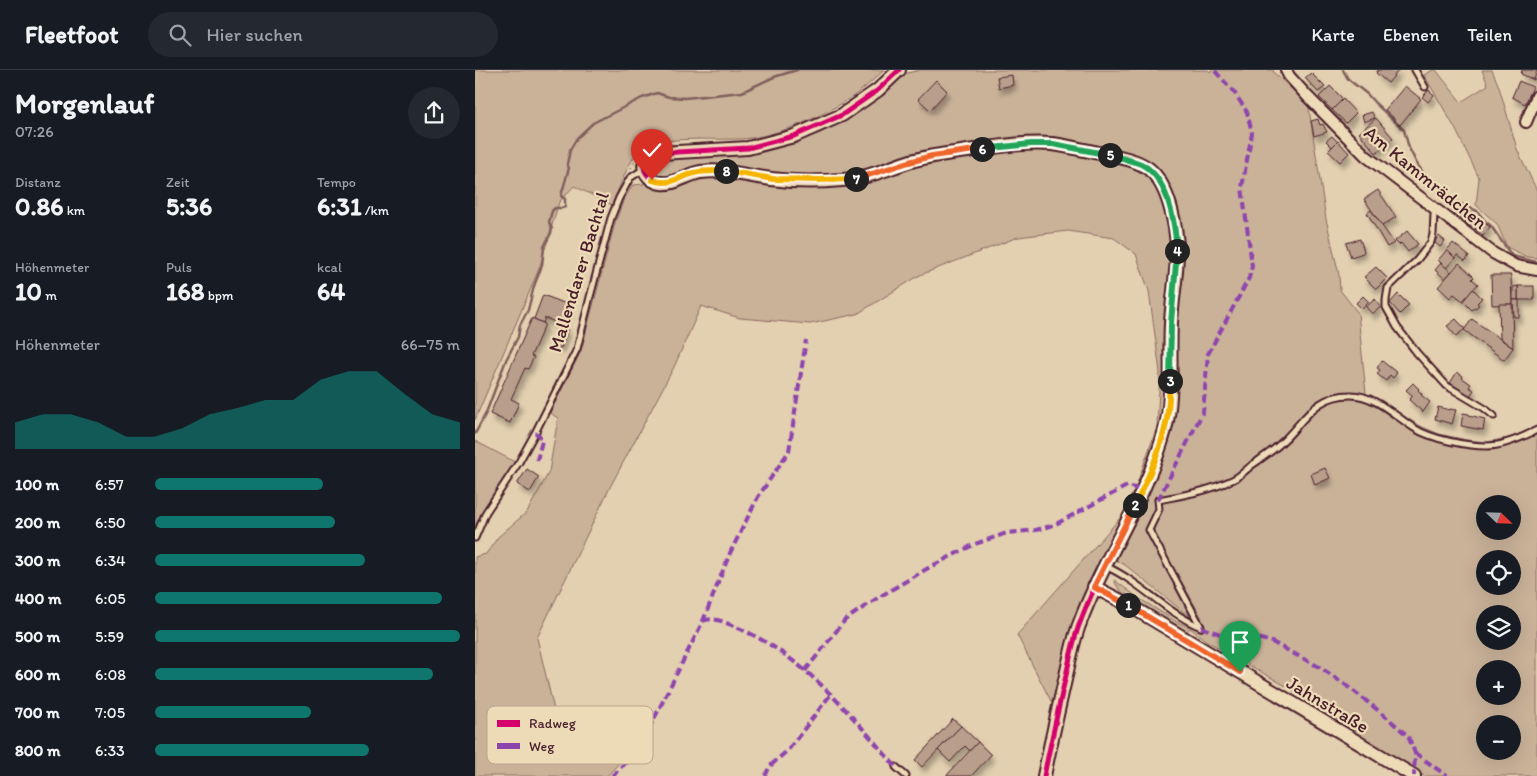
<!DOCTYPE html>
<html lang="de">
<meta charset="utf-8">
<style>
:root{--surface:#171b24;--page:#242831;--text:#f1f3f6;--muted:#9ea1a6;--line:#363941;--accent:#0f766e}
body{margin:0;font-family:Itim,sans-serif;background:var(--page);color:var(--text);height:100vh;display:flex;flex-direction:column;font-size:19px;white-space:nowrap}
*{box-sizing:border-box;margin:0}
p{font-size:16px;color:var(--muted)}
.icon{flex:none;width:28px;height:28px;fill:none;stroke:currentColor;stroke-width:2;stroke-linecap:round;stroke-linejoin:round}
.map{position:relative;flex:1;overflow:hidden}
.details{display:flex;flex-direction:column;background:var(--surface);width:475px}
.details>*{flex:none}
.needle{width:32px;rotate:113deg}
.fabs{position:absolute;left:1001px;top:425px;display:grid;gap:10px}
.fabs a{display:grid;place-items:center;width:45px;height:45px;border-radius:50%;background:var(--surface);box-shadow:0 5px 20px #0002;font-size:25px}
.pin{position:absolute;display:grid;place-items:center;width:42px;height:42px;color:#fff;margin:-51px -21px;border-radius:50% 50% 50% 0;rotate:-45deg;box-shadow:0 0 5px #0007}
.pin .icon{rotate:45deg}
.km{position:absolute;width:25px;height:25px;margin:-12px;border-radius:50%;background:#222;color:#fff;font-size:14px;line-height:25px;text-align:center}
.round{display:grid;place-items:center;flex:none;width:52px;height:52px;border-radius:26px;background:var(--page)}
.headline{display:flex;align-items:center;justify-content:space-between;height:85px;padding:0 15px}
h1{font-size:28px;font-weight:800;line-height:38px}
.figures{display:grid;grid-template-columns:repeat(3,1fr);gap:8px;height:85px;padding:5px 15px}
.figures div{display:grid;align-content:center}
.figures b{font-size:25px;font-weight:800}
.figures small{font-size:14px;font-weight:400}
.figures p{font-size:14px}
.chart{height:140px;padding:10px 15px}
.chart p{display:flex;justify-content:space-between}
.chart svg{width:100%;height:90px;margin-top:5px;fill:var(--accent);opacity:.7}
ul{padding:0 15px;list-style:none;font-size:16px}
li{display:grid;grid-template-columns:80px 60px 1fr;align-items:center;height:38px}
li i{height:12px;border-radius:6px;background:var(--accent)}
header{display:flex;align-items:center;gap:30px;box-sizing:border-box;height:70px;padding:0 25px;background:var(--surface);border-bottom:1px solid var(--line)}
header strong{font-size:24px}
nav{display:flex;gap:28px;margin-inline-start:auto;font-size:18px}
.search{width:350px;height:45px;background:var(--page);display:flex;align-items:center;gap:12px;box-sizing:border-box;padding:0 18px;border-radius:28px;color:var(--muted);font-size:19px}
main{display:flex;flex:1;min-height:0}
.map>svg:first-child{display:block}
</style>
<header>
<strong>Fleetfoot</strong>
<div class="search"><svg class="icon" aria-label="search" viewBox="0 0 24 24"><circle cx="10" cy="10" r="6"/><path d="M15 15l6 6"/></svg>Hier suchen</div>
<nav><a>Karte</a><a>Ebenen</a><a>Teilen</a></nav>
</header>
<main>
<section class="details">
<div class="headline"><div><h1>Morgenlauf</h1><p>07:26</p></div><a class="round"><svg class="icon" aria-label="share" viewBox="0 0 24 24"><path d="M12 15V3M7 8l5-5 5 5M5 13v7h14v-7"/></svg></a></div>
<div class="figures">
<div><p>Distanz</p><b>0.86<small> km</small></b></div>
<div><p>Zeit</p><b>5:36</b></div>
<div><p>Tempo</p><b>6:31<small> /km</small></b></div>
</div>
<div class="figures">
<div><p>Höhenmeter</p><b>10<small> m</small></b></div>
<div><p>Puls</p><b>168<small> bpm</small></b></div>
<div><p>kcal</p><b>64</b></div>
</div>
<div class="chart"><p><span>Höhenmeter</span>66–75 m</p>
<svg viewBox="0 0 160 44" preserveAspectRatio="none"><path d="M0 44V31L10 27L20 27L30 31L40 38L50 38L60 34L70 27L80 24L90 20L100 20L110 10L120 6L130 6L140 17L150 27L160 31V44z"/></svg>
</div>
<ul>
<li><b>100 m</b>6:57<i style="width:55%"></i></li>
<li><b>200 m</b>6:50<i style="width:59%"></i></li>
<li><b>300 m</b>6:34<i style="width:69%"></i></li>
<li><b>400 m</b>6:05<i style="width:94%"></i></li>
<li><b>500 m</b>5:59<i style="width:100%"></i></li>
<li><b>600 m</b>6:08<i style="width:91%"></i></li>
<li><b>700 m</b>7:05<i style="width:51%"></i></li>
<li><b>800 m</b>6:33<i style="width:70%"></i></li>
</ul>
</section>
<div class="map">
<svg width="1062" height="706" viewBox="0 0 1062 706">
<defs>
<filter id="shadow"><feDropShadow dx="3" dy="5.5" stdDeviation="2.5" flood-color="#0004"/></filter>
</defs>
<rect width="100%" height="100%" fill="#e3d0b0"/>
<filter id="ink" filterUnits="userSpaceOnUse"><feTurbulence type="fractalNoise" baseFrequency=".02" numOctaves="2"/><feDisplacementMap in="SourceGraphic" scale="10" xChannelSelector="R" yChannelSelector="G"/><feConvolveMatrix kernelMatrix="1 2 1 2 8 2 1 2 1" color-interpolation-filters="sRGB"/></filter>
<g filter="url(#ink)">
<g fill="#cab299" stroke="#8a6862" fill-rule="evenodd">
<path d="M 0,0 L 409,0 C 398,10 387,21 374,29 C 345,47 310,63 276,68 C 248,72 184,63 164,81 C 155,88 142,123 137,135 L 99,116 L 84,132 L 64,199 L 0,350 Z"/>
<path d="M 445,0 L 733,0 L 735,2 L 736,0 L 798,0 L 799,3 L 833,33 L 851,149 L 864,205 L 865,220 L 883,243 L 891,324 L 912,335 L 943,355 L 964,364 L 992,370 L 1012,372 L 1038,367 L 1062,356 L 1062,706 L 949,706 L 921,692 L 837,631 L 730,570 L 715,558 L 708,565 C 689,553 646,530 639,510 L 665,529 L 702,552 L 715,557 L 727,548 L 706,511 L 699,515 L 715,547 L 650,495 L 628,483 L 605,536 L 593,567 L 578,635 L 542,565 L 653,439 L 682,357 L 685,302 L 674,221 L 661,184 L 639,168 L 593,161 L 543,167 L 445,205 L 382,244 L 335,254 L 265,248 L 226,236 L 199,297 L 134,419 L 62,568 L 80,644 L 149,688 L 132,706 L 0,706 L 0,487 L 11,484 L 23,467 L 52,442 L 74,402 L 83,348 L 75,343 L 106,281 L 140,153 L 149,129 L 158,115 L 169,114 L 181,93 L 210,86 L 306,75 L 345,63 L 365,52 L 428,4 ZM 1010,434 L 1038,434 L 1038,461 L 1010,461 ZM 1010,489 L 1038,489 L 1038,516 L 1010,516 ZM 1010,544 L 1038,544 L 1038,571 L 1010,571 ZM 1010,599 L 1038,599 L 1038,626 L 1010,626 ZM 1010,654 L 1038,654 L 1038,681 L 1010,681 Z"/>
<path d="M 958,0 L 961,0 L 986,32 L 1013,15 L 1007,0 L 1017,0 L 1024,17 L 1042,79 L 1062,121 L 1062,188 L 1052,187 L 1032,177 L 1022,154 L 1001,135 L 1004,108 L 980,58 L 949,5 Z"/>
<path d="M 0,371 L 40,392 L 6,444 L 0,457 Z"/>
</g>
<g fill="none" stroke-linecap="round" stroke-linejoin="round">
<g stroke="#815f5b" stroke-width="2.5">
<path d="M 868,0 L 873,9 L 892,24 L 900,33 L 929,60 L 934,78 L 942,94 L 955,112 L 968,118 L 977,130 L 1002,141 L 1010,151 L 1016,156 L 1037,186 L 1062,192"/>
<path d="M 0,364 L 11,343 L 31,290 L 43,267 L 45,255 L 53,240 L 59,216 L 67,195 L 69,177 L 76,163 L 77,159 L 74,152 L 77,141 L 80,138 L 87,138 L 90,137 L 90,129 L 86,126 L 94,98 L 92,94 L 95,80 L 102,68 L 118,53 L 167,28 L 182,23 L 194,27 L 210,28 L 267,22 L 299,7 L 322,0"/>
</g>
</g>
<g fill="#b89e8b" stroke="#4a1f2b" filter="url(#shadow)">
<path d="M 903,0 L 924,0 L 913,13 L 901,3 Z"/>
<path d="M 1047,0 L 1062,0 L 1059,10 L 1046,4 Z"/>
<path d="M 836,3 L 850,17 L 843,22 L 830,8 Z"/>
<path d="M 537,5 L 538,15 L 524,18 L 522,7 Z"/>
<path d="M 461,10 L 472,21 L 455,40 L 443,29 Z"/>
<path d="M 1044,11 L 1058,17 L 1050,34 L 1037,27 Z"/>
<path d="M 855,16 L 868,29 L 857,40 L 844,27 Z"/>
<path d="M 930,16 L 946,29 L 925,55 L 920,51 L 921,50 L 910,40 Z"/>
<path d="M 954,20 L 959,25 L 953,32 L 947,27 Z"/>
<path d="M 868,29 L 881,43 L 871,53 L 857,40 Z"/>
<path d="M 897,42 L 900,48 L 889,52 L 887,45 Z"/>
<path d="M 901,48 L 918,68 L 901,83 L 884,63 Z"/>
<path d="M 843,49 L 845,55 L 848,54 L 852,62 L 839,66 L 836,51 Z"/>
<path d="M 857,66 L 863,72 L 857,77 L 851,71 Z"/>
<path d="M 863,71 L 874,83 L 865,92 L 853,81 Z"/>
<path d="M 903,120 L 921,147 L 907,156 L 889,129 Z"/>
<path d="M 990,137 L 997,143 L 990,153 L 982,146 Z"/>
<path d="M 896,140 L 919,173 L 912,177 L 892,143 Z"/>
<path d="M 997,143 L 1007,151 L 999,160 L 990,152 Z"/>
<path d="M 1007,151 L 1015,157 L 1008,166 L 1000,159 Z"/>
<path d="M 932,161 L 943,174 L 933,182 L 926,173 L 924,175 L 920,171 Z"/>
<path d="M 964,166 L 970,171 L 965,177 L 959,172 Z"/>
<path d="M 885,169 L 889,181 L 888,183 L 876,187 L 871,173 Z"/>
<path d="M 978,173 L 994,186 L 990,191 L 982,185 L 980,188 L 972,180 Z"/>
<path d="M 972,180 L 980,188 L 971,198 L 963,190 Z"/>
<path d="M 966,193 L 976,202 L 970,209 L 960,200 Z"/>
<path d="M 984,193 L 999,207 L 997,209 L 1003,214 L 988,231 L 979,224 L 975,228 L 963,217 Z"/>
<path d="M 901,197 L 912,208 L 901,219 L 889,207 Z"/>
<path d="M 1016,205 L 1036,205 L 1037,234 L 1017,235 Z"/>
<rect x="1043" y="216" width="16" height="14"/>
<path d="M 1043,216 L 1043,230 L 1038,230 L 1038,217 Z"/>
<path d="M 998,219 L 1007,228 L 1002,233 L 1004,235 L 997,240 L 988,231 Z"/>
<path d="M 923,224 L 934,235 L 925,244 L 915,233 Z"/>
<path d="M 68,225 L 94,235 L 87,255 L 70,248 L 68,253 L 59,249 Z"/>
<path d="M 888,226 L 894,232 L 887,239 L 881,233 Z"/>
<path d="M 900,229 L 906,237 L 897,244 L 891,237 Z"/>
<path d="M 1038,230 L 1044,230 L 1044,247 L 1039,247 Z"/>
<path d="M 1024,234 L 1037,234 L 1038,278 L 1025,268 Z"/>
<path d="M 57,248 L 70,254 L 56,286 L 59,287 L 53,299 L 50,298 L 36,329 L 44,333 L 35,353 L 15,344 Z"/>
<path d="M 981,249 L 990,259 L 981,266 L 972,256 Z"/>
<path d="M 997,249 L 1038,278 L 1029,290 L 989,260 Z"/>
<path d="M 86,257 L 93,259 L 86,278 L 79,275 Z"/>
<path d="M 907,291 L 922,303 L 918,308 L 915,305 L 911,311 L 902,304 L 905,300 L 902,298 Z"/>
<path d="M 982,302 L 988,306 L 987,308 L 996,314 L 994,317 L 999,320 L 995,326 L 975,313 Z"/>
<path d="M 938,313 L 944,319 L 943,320 L 947,324 L 946,325 L 955,332 L 948,342 L 934,330 L 938,326 L 931,320 Z"/>
<path d="M 963,337 L 975,340 L 975,339 L 981,340 L 977,354 L 960,349 Z"/>
<path d="M 988,343 L 994,344 L 994,345 L 1010,349 L 1008,360 L 986,356 Z"/>
<path d="M 850,398 L 855,408 L 840,415 L 836,404 Z"/>
<path d="M 52,399 L 64,407 L 55,422 L 42,414 Z"/>
<path d="M 478,649 L 486,656 L 447,697 L 440,690 Z"/>
<path d="M 486,656 L 503,672 L 495,681 L 490,676 L 475,692 L 463,680 Z"/>
<path d="M 503,672 L 516,685 L 496,706 L 471,706 Z"/>
</g>
<g fill="none" stroke-linecap="round" stroke-linejoin="round">
<g stroke="#4a1f2b" stroke-width="9">
<g id="service">
<path d="M 940,0 L 950,17"/>
<path d="M 962,140 L 959,144 L 958,164 L 956,172 L 942,190 L 913,218 L 911,230 L 911,237 L 922,257 L 942,283 L 972,316 L 1009,338 L 1019,346"/>
<path d="M 0,468 L 11,442 L 44,392 L 60,363 L 102,279 L 115,227 L 136,148 L 144,128 L 155,108 L 169,99"/>
<path d="M 630,496 C 665,511 691,543 726,557"/>
<path d="M 726,557 L 674,460 L 684,439 L 683,430 C 709,425 735,421 759,409 C 765,406 771,400 777,395 C 787,388 798,381 807,372 C 830,351 839,325 876,325 C 900,325 920,346 939,358 C 956,369 991,376 1012,376 C 1027,376 1048,367 1062,360"/>
<path d="M 421,697 L 431,706"/>
</g>
</g>
<g stroke="#4a1f2b" stroke-width="14">
<g id="minor">
<path d="M 811,0 L 814,6 L 833,27 L 891,86 L 1018,183 L 1041,196 L 1062,200"/>
<path d="M 1051,52 L 1062,26"/>
</g>
</g>
<g stroke="#4a1f2b" stroke-width="16">
<g id="tertiary">
<path d="M 424,0 L 403,20 L 367,45 L 319,66 L 273,78 L 185,83 C 181,85 177,85 174,88 C 162,97 175,112 186,113 C 200,115 212,104 226,102 C 250,99 272,106 296,109 C 318,112 345,112 367,110 C 392,109 413,98 436,91 C 457,85 479,83 500,80 C 526,76 551,72 577,74 C 593,76 608,80 624,83 C 640,86 661,89 674,99 C 694,115 702,158 702,182 C 702,206 697,229 696,253 C 694,288 699,326 690,360 C 672,427 630,485 606,550 C 599,566 596,584 592,601 C 584,636 576,671 569,706"/>
<path d="M 619,517 L 652,534 L 939,706"/>
</g>
</g>
<path stroke="#4a1f2b" stroke-width="1" stroke-dasharray="1 4" stroke-linecap="butt" d="M 156,98 L 160,90"/>
<use href="#service" stroke="#eddbb8" stroke-width="5"/>
<use href="#minor" stroke="#eddbb8" stroke-width="10"/>
<use href="#tertiary" stroke="#eddbb8" stroke-width="12"/>
<g stroke="#8e44ad" stroke-width="4" stroke-dasharray="8 4" stroke-linecap="butt">
<path d="M 60,363 L 64,365 L 67,371 L 62,390"/>
<path d="M 683,430 L 728,342 L 733,284 L 774,208 L 777,196 L 767,117 L 777,63 L 772,42 L 759,22 L 739,0"/>
<path d="M 228,551 C 240,546 250,553 261,557 C 328,585 375,644 421,697"/>
<path d="M 726,557 L 745,564 L 758,566 L 771,565 L 797,572 L 846,598 L 871,615 L 909,645 L 933,666 L 940,683 L 939,706"/>
<path d="M 330,601 L 370,550 L 404,527 L 455,497 L 500,474 L 532,463 L 561,460 L 579,455 L 652,416 L 667,420"/>
<path d="M 940,683 L 972,706"/>
<path d="M 137,706 L 153,690 L 166,673 L 182,643 L 228,551 L 255,483 L 283,427 L 314,381 L 331,270"/>
<path d="M 290,706 L 295,696 L 313,680 L 356,624"/>
</g>
<g stroke="#eddbb8" stroke-width="8">
<path id="cycleway" d="M 424,0 L 403,20 L 367,45 L 319,66 L 273,78 L 185,83 C 181,85 177,85 174,88 C 162,97 175,112 186,113 C 200,115 212,104 226,102 C 250,99 272,106 296,109 C 318,112 345,112 367,110 C 392,109 413,98 436,91 C 457,85 479,83 500,80 C 526,76 551,72 577,74 C 593,76 608,80 624,83 C 640,86 661,89 674,99 C 694,115 702,158 702,182 C 702,206 697,229 696,253 C 694,288 699,326 690,360 C 672,427 630,485 606,550 C 599,566 596,584 592,601 C 584,636 576,671 569,706"/>
</g>
<use href="#cycleway" stroke="#d6006c" stroke-width="5"/>
</g>
</g>
<g fill="none" stroke-linecap="round" stroke-linejoin="round" filter="url(#ink)">
<g stroke="#fff" stroke-width="10">
<path id="split-1" d="M 653,535 L 765,602"/>
</g>
<g stroke="#fff" stroke-width="10">
<path id="split-2" d="M 653,535 L 619,517 L 660,435"/>
</g>
<g stroke="#fff" stroke-width="10">
<path id="split-3" d="M 660,435 C 672,411 684,384 690,358 C 694,343 694,327 695,311"/>
</g>
<g stroke="#fff" stroke-width="10">
<path id="split-4" d="M 695,311 L 696,253 L 702,181"/>
</g>
<g stroke="#fff" stroke-width="10">
<path id="split-5" d="M 635,85 C 645,88 656,90 666,94 C 694,108 700,153 702,181"/>
</g>
<g stroke="#fff" stroke-width="10">
<path id="split-6" d="M 507,79 L 556,74 L 578,74 L 635,85"/>
</g>
<g stroke="#fff" stroke-width="10">
<path id="split-7" d="M 381,109 L 434,92 L 457,86 L 507,79"/>
</g>
<g stroke="#fff" stroke-width="10">
<path id="split-8" d="M 251,101 L 298,109 L 344,110 L 381,109"/>
</g>
<g stroke="#fff" stroke-width="10">
<path id="split-9" d="M 177,110 C 195,116 202,108 219,103 C 229,100 241,101 251,101"/>
</g>
<use href="#split-1" stroke="#f0652b" stroke-width="6"/>
<use href="#split-2" stroke="#f0652b" stroke-width="6"/>
<use href="#split-3" stroke="#f5b400" stroke-width="6"/>
<use href="#split-4" stroke="#22a559" stroke-width="6"/>
<use href="#split-5" stroke="#22a559" stroke-width="6"/>
<use href="#split-6" stroke="#22a559" stroke-width="6"/>
<use href="#split-7" stroke="#f0652b" stroke-width="6"/>
<use href="#split-8" stroke="#f5b400" stroke-width="6"/>
<use href="#split-9" stroke="#f5b400" stroke-width="6"/>
</g>
<g text-anchor="middle" stroke-width="4.5" stroke-linejoin="round" paint-order="stroke">
<g font-size="19" fill="#4a1f2b" stroke="#eddbb8">
<text transform="translate(951 107) rotate(39)" y="7">Am Kammrädchen</text>
<text transform="translate(103 202) rotate(-73)" y="7">Mallendarer Bachtal</text>
<text transform="translate(853 634) rotate(31)" y="7">Jahnstraße</text>
</g>
</g>
<rect x="12" y="636" width="166" height="58" rx="8" fill="#eddbb8" stroke="#bca38e" stroke-width="1"/>
<rect x="22" y="650" width="23" height="7" fill="#d6006c"/>
<rect x="22" y="673" width="23" height="6" fill="#8e44ad"/>
<g font-size="14" fill="#4a1f2b">
<text x="54" y="658">Radweg</text>
<text x="54" y="681">Weg</text>
</g>
</svg>
<div class="fabs">
<a><svg class="needle" viewBox="-14 -14 28 28"><path d="M0-13l5 13h-10z" fill="#e53935"/><path d="M0 13l5-13h-10z" fill="#9ea1a6"/></svg></a>
<a><svg class="icon" aria-label="locate" viewBox="0 0 24 24"><circle cx="12" cy="12" r="6"/><path d="M12 2v4M12 18v4M2 12h4M18 12h4"/></svg></a>
<a><svg class="icon" aria-label="layers" viewBox="0 0 24 24"><path d="M12 4l9 5-9 5-9-5zM3 14l9 5 9-5"/></svg></a>
<a>+</a>
<a>−</a>
</div>
<div class="pin" style="left:765px;top:602px;background:#1e9e55"><svg class="icon" aria-label="arrive" viewBox="0 0 24 24"><path d="M6 21V4h12l-3 4 3 4H6"/></svg></div>
<div class="pin" style="left:177px;top:110px;background:#d93025"><svg class="icon" aria-label="check" viewBox="0 0 24 24"><path d="M5 12l5 5 9-10"/></svg></div>
<b class="km" style="left:653px;top:535px">1</b>
<b class="km" style="left:660px;top:435px">2</b>
<b class="km" style="left:695px;top:311px">3</b>
<b class="km" style="left:702px;top:181px">4</b>
<b class="km" style="left:635px;top:85px">5</b>
<b class="km" style="left:507px;top:79px">6</b>
<b class="km" style="left:381px;top:109px">7</b>
<b class="km" style="left:251px;top:101px">8</b>
</div>
</main>
